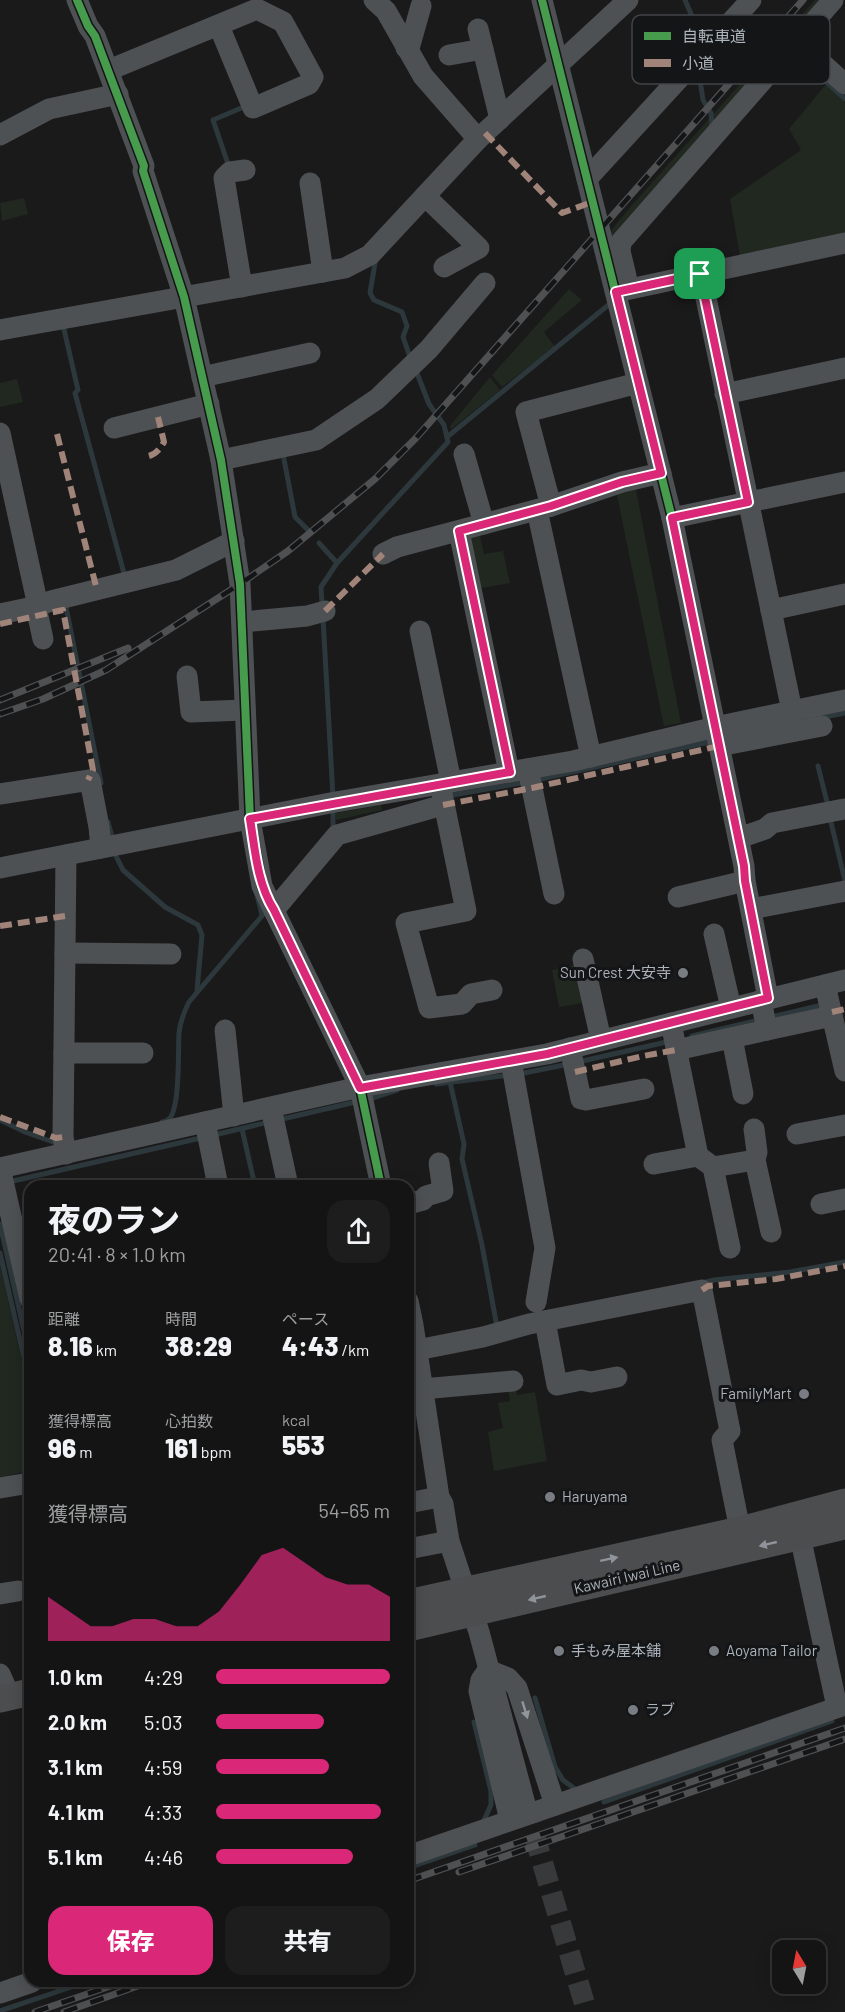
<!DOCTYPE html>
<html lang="ja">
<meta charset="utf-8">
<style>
:root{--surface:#141414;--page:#1d1d1d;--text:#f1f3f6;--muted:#9d9ea0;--line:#333334;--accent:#db2777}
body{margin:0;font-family:Barlow,"Noto Sans JP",sans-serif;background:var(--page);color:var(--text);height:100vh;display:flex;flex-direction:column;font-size:22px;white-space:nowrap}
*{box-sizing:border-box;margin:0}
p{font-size:20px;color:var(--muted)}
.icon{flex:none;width:33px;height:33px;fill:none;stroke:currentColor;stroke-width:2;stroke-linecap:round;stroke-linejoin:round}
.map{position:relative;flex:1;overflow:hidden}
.sheet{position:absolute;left:24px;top:1180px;width:390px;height:807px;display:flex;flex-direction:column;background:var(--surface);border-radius:18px;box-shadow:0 3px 15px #0003,0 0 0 2px var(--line)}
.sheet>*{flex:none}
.needle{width:39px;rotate:350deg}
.controls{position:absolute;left:772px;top:1940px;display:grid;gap:12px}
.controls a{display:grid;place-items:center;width:54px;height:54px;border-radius:12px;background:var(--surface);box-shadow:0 3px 15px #0003,0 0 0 2px var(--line);font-size:30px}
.pin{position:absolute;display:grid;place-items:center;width:51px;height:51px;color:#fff;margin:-26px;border-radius:12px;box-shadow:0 3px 9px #0006}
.round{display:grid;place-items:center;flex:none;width:63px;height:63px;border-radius:18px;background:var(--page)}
.summary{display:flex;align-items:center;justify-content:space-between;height:102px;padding:0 24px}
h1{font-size:33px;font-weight:800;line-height:45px}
.stats{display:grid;grid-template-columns:repeat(3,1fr);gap:9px;height:102px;padding:6px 24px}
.stats div{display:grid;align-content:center}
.stats b{font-size:26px;font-weight:800}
.stats small{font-size:16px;font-weight:400}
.stats p{font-size:16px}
.chart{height:168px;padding:12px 24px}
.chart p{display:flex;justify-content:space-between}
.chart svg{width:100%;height:108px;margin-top:6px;fill:var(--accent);opacity:.7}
.button{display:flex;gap:12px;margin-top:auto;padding:12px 24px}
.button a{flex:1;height:69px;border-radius:18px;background:var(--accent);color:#fff;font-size:24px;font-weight:800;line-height:69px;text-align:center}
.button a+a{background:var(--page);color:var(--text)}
ul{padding:0 24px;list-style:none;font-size:20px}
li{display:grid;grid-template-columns:96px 72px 1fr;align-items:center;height:45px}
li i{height:15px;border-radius:8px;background:var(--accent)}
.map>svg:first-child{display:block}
</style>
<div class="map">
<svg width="845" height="2012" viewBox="0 0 845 2012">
<rect width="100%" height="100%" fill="#1a1a1b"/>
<g fill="#202820">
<path d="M 815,0 L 824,0 L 609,241 L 612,229 L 632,205 Z"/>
<path d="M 826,84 L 843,99 L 845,104 L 845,234 L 740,256 L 730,199 L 801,150 L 789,129 Z"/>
<path d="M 24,198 L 28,214 L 2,221 L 0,203 Z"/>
<path d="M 569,289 L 582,300 L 544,332 L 555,347 L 502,387 L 492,375 Z"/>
<path d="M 490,377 L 500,390 L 451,429 L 450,426 Z"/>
<path d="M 17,379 L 23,402 L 0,407 L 0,383 Z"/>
<path d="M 635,485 L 681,723 L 664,726 L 616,490 Z"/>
<path d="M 479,531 L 484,554 L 503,551 L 510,583 L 476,589 L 471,533 Z"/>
<path d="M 381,805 L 382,810 L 336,820 L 336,813 Z"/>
<path d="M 581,964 L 589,1002 L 559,1007 L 552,970 Z"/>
<path d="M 0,1265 L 30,1398 L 30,1471 L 0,1477 Z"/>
<path d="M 516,1387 L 517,1395 L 535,1392 L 547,1461 L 494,1471 L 488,1432 L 503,1428 L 498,1403 L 510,1401 L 508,1388 Z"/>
</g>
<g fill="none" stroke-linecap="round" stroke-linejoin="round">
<g stroke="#2d383d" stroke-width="5">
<path d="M 685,0 L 691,14 L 696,50"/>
<path d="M 797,56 L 845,99"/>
<path d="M 698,67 L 703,100 L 711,113 L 712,127"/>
<path d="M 226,166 L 228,164 L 213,120 L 246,106"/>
<path d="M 375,263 L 370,293 L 374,300 L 402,312 L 407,326 L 403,337 L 411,360"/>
<path d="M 63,325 L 78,390 L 75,393 L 125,577"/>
<path d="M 447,437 L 612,302"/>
<path d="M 283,454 L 295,517 L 308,530"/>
<path d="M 319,543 L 337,563"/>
<path d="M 322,605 L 321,587 L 337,563 L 448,442 L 444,425 L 429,404 L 415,368"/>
<path d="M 60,608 L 66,607 L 101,783"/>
<path d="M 323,618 L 333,797"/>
<path d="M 820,718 L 845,713"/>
<path d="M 818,766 L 828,806"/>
<path d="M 536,780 L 714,741"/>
<path d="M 447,796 L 527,782"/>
<path d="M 830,818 L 845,881"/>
<path d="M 108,822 L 112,837"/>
<path d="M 333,826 L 333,806"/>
<path d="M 116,856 L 123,870 L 165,907 L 198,925 L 202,935 L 197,990"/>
<path d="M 257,895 L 262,915"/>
<path d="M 768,1018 L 826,1004"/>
<path d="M 692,1036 L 759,1020"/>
<path d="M 578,1062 L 671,1041"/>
<path d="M 519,1074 L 569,1064"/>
<path d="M 450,1082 L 464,1144 L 462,1159 L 482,1245 L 497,1327"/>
<path d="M 436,1084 L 510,1075"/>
<path d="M 369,1099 L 397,1090"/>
<path d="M 0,1120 L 25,1132 L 56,1143"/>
<path d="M 278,1120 L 360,1101"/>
<path d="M 162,1122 C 166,1121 168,1121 170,1118 C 180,1105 178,1051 179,1033 C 180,1022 184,1012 189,1002 L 267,910"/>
<path d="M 242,1129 L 255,1186"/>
<path d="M 214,1135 L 269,1122"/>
<path d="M 10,1184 L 13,1181 L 205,1137"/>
<path d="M 0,1224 L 30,1357"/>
<path d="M 0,1253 L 30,1384"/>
<path d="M 702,1283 L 714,1280 L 790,1272 L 845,1262"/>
<path d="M 535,1698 L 555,1767 L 563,1780 L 575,1789"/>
<path d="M 474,1722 L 491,1791 L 491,1805 L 484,1820"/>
<path d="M 604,1802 L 832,1721"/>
<path d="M 408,1868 L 475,1845"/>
<path d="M 0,2011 L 86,1982"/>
</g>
<path stroke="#37393b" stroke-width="21" stroke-dasharray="21 10" stroke-linecap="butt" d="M 525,1804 L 587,2012"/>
<g stroke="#4e5154" stroke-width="21">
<path d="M 77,0 L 88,26 L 95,36 L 144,166 L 143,171 L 184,297 L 221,460 L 240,584 L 250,819 L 262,886 L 360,1087 L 381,1186"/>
<path d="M 374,0 L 386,11 L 423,76 L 478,139"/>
<path d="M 542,0 L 672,518 L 744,866 L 745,881 L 768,998"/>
<path d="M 478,29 L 500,119"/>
<path d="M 797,41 L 845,84"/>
<path d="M 406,48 L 410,45 L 421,6"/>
<path d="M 449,55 L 483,49"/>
<path d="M 109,70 L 257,9 L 283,22 L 313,77 L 309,84 L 253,108 L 219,26"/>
<path d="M 0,135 L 49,109 L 118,94"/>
<path d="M 587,179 L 751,0"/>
<path d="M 310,183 L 323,272"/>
<path d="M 425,196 L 479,248 L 444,267"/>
<path d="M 701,274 L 792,711"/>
<path d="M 626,276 L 620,251 L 621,242 L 833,0"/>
<path d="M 242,287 L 224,178 L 230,172 L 245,170"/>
<path d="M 616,292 L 845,243"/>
<path d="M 0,330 L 345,268 L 370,255 L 478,139 L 628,0"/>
<path d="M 202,377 L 310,353"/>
<path d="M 725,394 L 845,368"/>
<path d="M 114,428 L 209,404"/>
<path d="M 0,433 L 38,606"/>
<path d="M 464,454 L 484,524"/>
<path d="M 221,460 L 316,440 L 377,399 L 429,349 L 485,283"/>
<path d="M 551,506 L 526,412 L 638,383"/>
<path d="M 537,510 L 591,757"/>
<path d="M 672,518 L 845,482"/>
<path d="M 459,531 L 509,772"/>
<path d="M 383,554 L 397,547 L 551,506 L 622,482 L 661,473"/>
<path d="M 36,607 L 43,639"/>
<path d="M 771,610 L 845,594"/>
<path d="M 0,614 L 38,606 L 51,601 L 176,570 L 234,541"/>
<path d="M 242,622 L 307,616 L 325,611"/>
<path d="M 420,631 L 451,782"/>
<path d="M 187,676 L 191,712 L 245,710"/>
<path d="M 719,746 L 822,726"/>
<path d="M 528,769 L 554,894"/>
<path d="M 440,784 L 466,911 L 406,923 L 429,1008 L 462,1004 L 471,994 L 492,990"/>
<path d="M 0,794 L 90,780 L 99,827 L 101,848"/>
<path d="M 739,838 L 765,829 L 772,823 L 844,809"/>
<path d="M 66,855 L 63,1137 L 66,1154"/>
<path d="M 0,868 L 330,803 L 573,761 L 720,726 L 845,700"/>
<path d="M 678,897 L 745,881"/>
<path d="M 751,909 L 845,891"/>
<path d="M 274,910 L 337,835 L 443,805"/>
<path d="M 714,934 L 731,1008"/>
<path d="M 65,953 L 171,954"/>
<path d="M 583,959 L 601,1040"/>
<path d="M 825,985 L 845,1071"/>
<path d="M 671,1023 L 698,1156 L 713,1167 L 730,1248"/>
<path d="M 225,1030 L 234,1116"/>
<path d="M 767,1030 L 832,1016"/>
<path d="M 732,1038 L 743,1094"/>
<path d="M 570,1048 L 581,1099 L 586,1100 L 644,1089"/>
<path d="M 676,1050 L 767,1030 L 761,1000"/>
<path d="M 64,1053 L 143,1053"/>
<path d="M 511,1061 L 545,1248 L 536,1302"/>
<path d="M 271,1108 L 288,1186"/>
<path d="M 205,1122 L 218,1186"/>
<path d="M 754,1129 L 757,1152 L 755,1160 L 771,1232"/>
<path d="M 797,1134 L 845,1125"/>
<path d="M 654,1164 L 698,1156"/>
<path d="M 713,1167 L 755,1160"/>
<path d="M 0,1168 L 360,1087 L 547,1054 L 845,980"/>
<path d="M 0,1168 L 30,1299"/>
<path d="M 408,1204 L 423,1200 L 426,1196 L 443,1191 L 439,1163"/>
<path d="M 821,1204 L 845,1199"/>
<path d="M 408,1301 L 413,1325 L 439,1497 L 443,1504 L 449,1541 L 479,1632 L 525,1804"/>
<path d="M 545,1321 L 557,1385 L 581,1380 L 591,1382 L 617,1377"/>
<path d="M 417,1350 L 483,1337 L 529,1324 L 702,1290 L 730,1431 L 722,1440 L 740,1530"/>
<path d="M 422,1389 L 513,1381"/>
<path d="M 0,1488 L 30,1483"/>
<path d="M 408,1503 L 439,1497"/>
<path d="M 800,1536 L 837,1707"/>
<path d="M 408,1549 L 449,1541"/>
<path d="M 0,1594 L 18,1591"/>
<path d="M 488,1670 L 508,1678 L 517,1688 L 555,1805"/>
<path d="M 488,1670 L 481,1680 L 479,1691 L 510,1820"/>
<path d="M 0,1674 L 10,1697"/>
<path d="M 408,1856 L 845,1705"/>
<path d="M 0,1993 L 32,1982"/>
</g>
<g stroke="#4c4d4f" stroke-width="27">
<path d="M 408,1603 L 740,1530 L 845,1502"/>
<path d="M 408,1628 L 845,1526"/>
<path d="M 0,1699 L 30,1692"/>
</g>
<g stroke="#4e5052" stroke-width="7">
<g id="rail">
<path d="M 0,700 L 128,648"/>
<path d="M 0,714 L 43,699 L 106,670 L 240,584 L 288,551 L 375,479 L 416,438 L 803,0"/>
<path d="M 459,1872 L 845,1739"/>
<path d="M 408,1881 L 845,1728"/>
<path d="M 35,2012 L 122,1982"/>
<path d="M 64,2012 L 149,1982"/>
</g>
</g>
<use href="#rail" stroke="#141517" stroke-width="4.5" stroke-dasharray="14" stroke-linecap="butt"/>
<g stroke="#a18479" stroke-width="6" stroke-dasharray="12 6" stroke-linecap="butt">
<path d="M 485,133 L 562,213 L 592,202"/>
<path d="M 57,434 L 97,590"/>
<path d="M 149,456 C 156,454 160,449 164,442 L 158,417"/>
<path d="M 325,611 L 383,554"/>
<path d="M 0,624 L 63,610 L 93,770 L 88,780"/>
<path d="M 443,805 L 532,788 L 719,746"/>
<path d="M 0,926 L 65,916"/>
<path d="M 832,1012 L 845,1009"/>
<path d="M 575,1072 L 643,1056 L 676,1050"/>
<path d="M 0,1117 L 56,1138 L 63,1137"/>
<path d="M 702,1290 L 708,1286 L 776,1279 L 845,1266"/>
</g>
<g stroke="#141517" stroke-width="11">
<g id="cycleway">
<path d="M 77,0 L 88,26 L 95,36 L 144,166 L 143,171 L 184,297 L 221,460 L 240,584 L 250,819 L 262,886 L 360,1087 L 381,1186"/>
<path d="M 542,0 L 672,518 L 744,866 L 745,881 L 768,998"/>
</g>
</g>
<use href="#cycleway" stroke="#469c4c" stroke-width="8"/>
</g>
<defs><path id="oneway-solid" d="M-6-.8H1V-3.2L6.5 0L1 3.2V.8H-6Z" transform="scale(1.5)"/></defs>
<g fill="#8f949b">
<use href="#oneway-solid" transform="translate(768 1544) rotate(167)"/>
<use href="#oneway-solid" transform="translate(609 1559) rotate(-12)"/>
<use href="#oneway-solid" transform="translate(537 1598) rotate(167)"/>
</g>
<use fill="#90969c" href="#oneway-solid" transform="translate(525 1710) rotate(73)"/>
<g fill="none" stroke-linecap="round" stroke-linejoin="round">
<g stroke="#fff" stroke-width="12">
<path id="route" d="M 700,274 L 748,502 L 672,518 L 744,866 L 745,881 L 768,998 L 547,1054 L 360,1088 L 274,910 C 257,883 255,849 250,819 L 510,772 L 459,531 L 551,506 L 622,482 L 661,473 L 616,292 Z"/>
</g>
<use href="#route" stroke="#db2777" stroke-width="8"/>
</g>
<g fill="#797d83" stroke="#141517" stroke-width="2">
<circle cx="683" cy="973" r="6"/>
<circle cx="804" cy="1394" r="6"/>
<circle cx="550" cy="1497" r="6"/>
<circle cx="559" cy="1651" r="6"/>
<circle cx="714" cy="1651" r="6"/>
<circle cx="633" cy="1710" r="6"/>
</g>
<g text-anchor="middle" stroke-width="6" stroke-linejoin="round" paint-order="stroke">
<g font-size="15" fill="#acb3bb" stroke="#141517" text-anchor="start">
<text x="671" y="978" text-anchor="end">Sun Crest 大安寺</text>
<text x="792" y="1399" text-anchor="end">FamilyMart</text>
<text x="562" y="1502">Haruyama</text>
<text x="571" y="1656">手もみ屋本舗</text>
<text x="726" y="1656">Aoyama Tailor</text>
<text x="645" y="1715">ラブ</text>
</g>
<g font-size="15" fill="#acb3bb" stroke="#141517">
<text transform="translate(627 1577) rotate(-13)" y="5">Kawairi Iwai Line</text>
</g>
</g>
<rect x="632" y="15" width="198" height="69" rx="9" fill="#141517" stroke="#424448" stroke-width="1.5"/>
<rect x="644" y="32" width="27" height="8" fill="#469c4c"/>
<rect x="644" y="59" width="27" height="8" fill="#a18479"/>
<g font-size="16" fill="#acb3bb">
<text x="682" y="42">自転車道</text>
<text x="682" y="69">小道</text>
</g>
</svg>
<div class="controls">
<a><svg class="needle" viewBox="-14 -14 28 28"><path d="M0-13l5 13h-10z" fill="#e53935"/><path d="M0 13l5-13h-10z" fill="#9d9ea0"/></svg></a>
</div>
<div class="pin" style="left:700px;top:274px;background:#1e9e55"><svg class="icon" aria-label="arrive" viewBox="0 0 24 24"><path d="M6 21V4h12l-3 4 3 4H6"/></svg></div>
<section class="sheet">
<div class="summary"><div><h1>夜のラン</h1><p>20:41 · 8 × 1.0 km</p></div><a class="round"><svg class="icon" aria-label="share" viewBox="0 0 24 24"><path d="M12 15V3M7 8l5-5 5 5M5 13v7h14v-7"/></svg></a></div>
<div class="stats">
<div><p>距離</p><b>8.16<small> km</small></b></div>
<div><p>時間</p><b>38:29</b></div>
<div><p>ペース</p><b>4:43<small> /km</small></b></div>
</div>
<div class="stats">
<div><p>獲得標高</p><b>96<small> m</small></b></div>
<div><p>心拍数</p><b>161<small> bpm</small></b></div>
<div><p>kcal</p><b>553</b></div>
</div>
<div class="chart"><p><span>獲得標高</span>54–65 m</p>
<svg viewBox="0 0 160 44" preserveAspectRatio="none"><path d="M0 44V26L10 32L20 38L30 38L40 35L50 35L60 38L70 38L80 32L90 21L100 9L110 6L120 12L130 18L140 21L150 21L160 26V44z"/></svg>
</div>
<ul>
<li><b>1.0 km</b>4:29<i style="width:100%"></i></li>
<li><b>2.0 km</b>5:03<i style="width:62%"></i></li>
<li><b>3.1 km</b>4:59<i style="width:65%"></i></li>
<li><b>4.1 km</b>4:33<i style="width:95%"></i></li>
<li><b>5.1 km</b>4:46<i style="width:79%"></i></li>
</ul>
<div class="button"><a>保存</a><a>共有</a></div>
</section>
</div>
